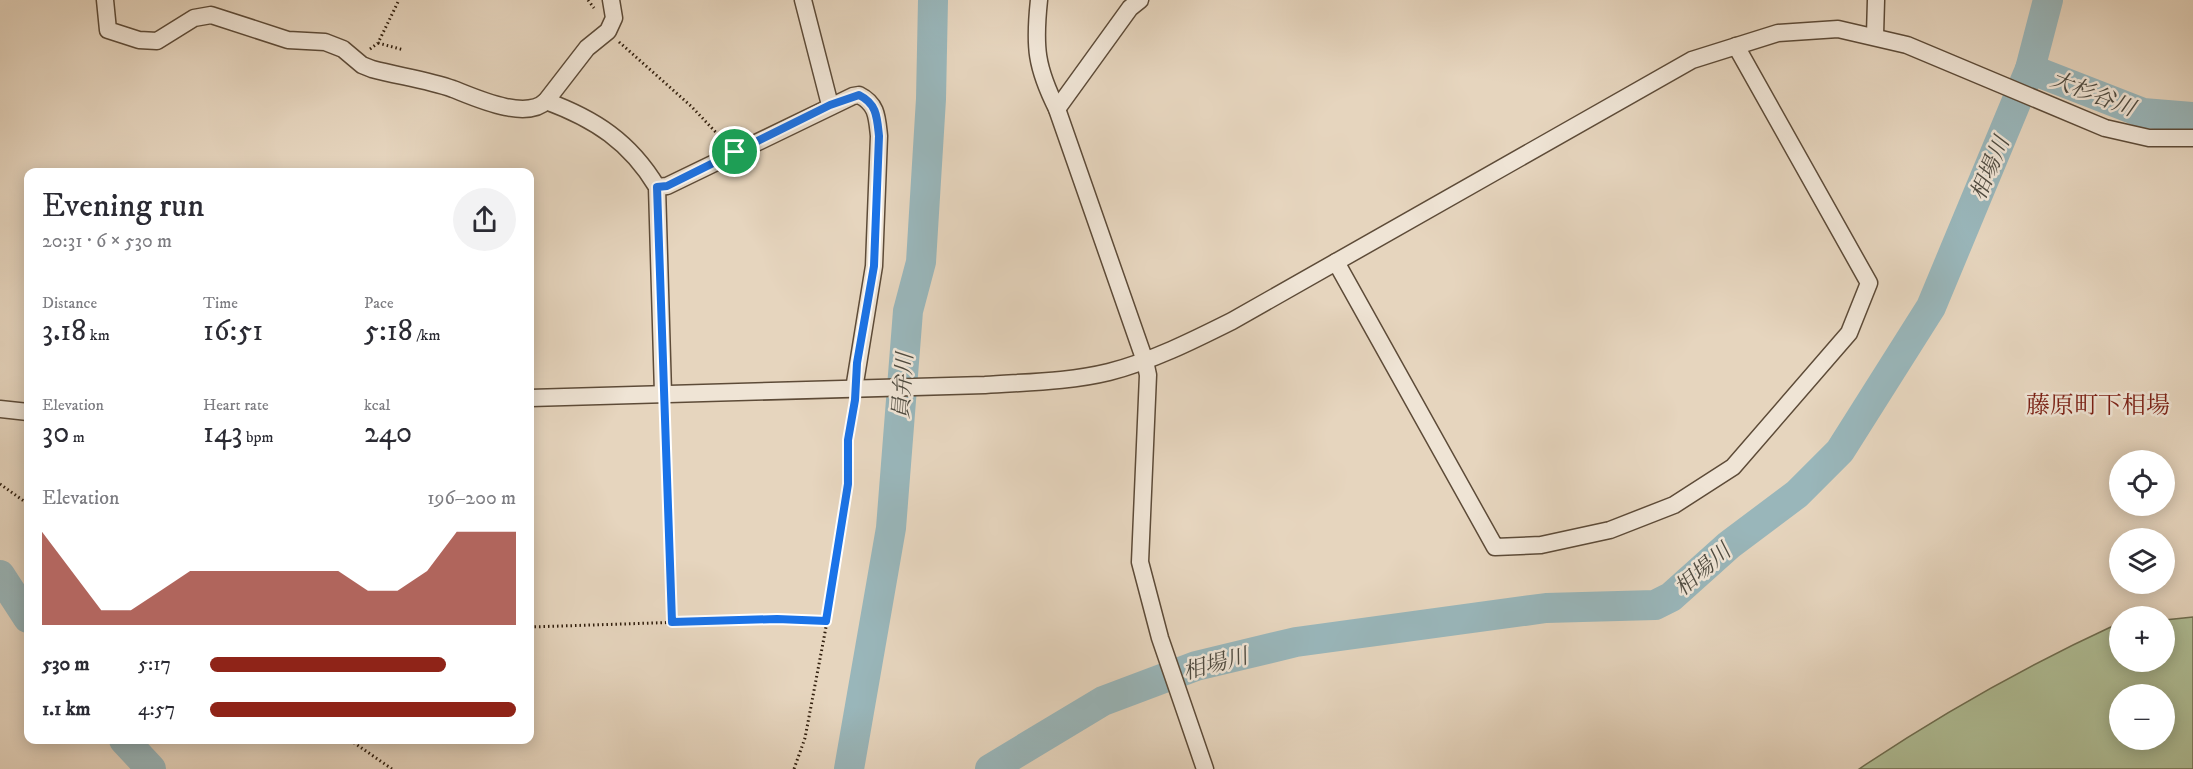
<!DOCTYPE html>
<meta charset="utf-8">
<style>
:root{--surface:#fff;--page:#f2f2f3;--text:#2b2b33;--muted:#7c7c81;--accent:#8f2418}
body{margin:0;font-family:"IM FELL DW Pica","Noto Serif JP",serif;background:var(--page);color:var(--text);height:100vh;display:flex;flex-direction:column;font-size:22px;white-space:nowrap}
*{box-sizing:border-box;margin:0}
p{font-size:20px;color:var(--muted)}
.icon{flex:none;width:33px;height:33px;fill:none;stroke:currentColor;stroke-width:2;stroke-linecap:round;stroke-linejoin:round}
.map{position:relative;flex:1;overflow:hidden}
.sheet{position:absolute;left:24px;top:168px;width:510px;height:576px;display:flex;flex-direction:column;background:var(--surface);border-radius:12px;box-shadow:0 3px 15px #0003}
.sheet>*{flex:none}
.fabs{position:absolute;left:2109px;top:450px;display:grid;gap:12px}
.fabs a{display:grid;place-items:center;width:66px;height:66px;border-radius:50%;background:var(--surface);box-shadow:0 3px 15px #0003;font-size:30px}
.pin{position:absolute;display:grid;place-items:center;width:51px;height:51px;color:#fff;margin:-26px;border:3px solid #fff;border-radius:50%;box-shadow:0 2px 6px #0007}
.round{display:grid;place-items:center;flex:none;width:63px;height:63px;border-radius:32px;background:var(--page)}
.headline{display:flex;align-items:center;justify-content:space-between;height:102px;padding:0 18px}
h1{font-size:33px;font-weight:600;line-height:45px}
.stats{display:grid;grid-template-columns:repeat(3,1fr);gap:9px;height:102px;padding:6px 18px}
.stats div{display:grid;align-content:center}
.stats b{font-size:30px;font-weight:600}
.stats small{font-size:16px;font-weight:400}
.stats p{font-size:16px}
.chart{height:168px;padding:12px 18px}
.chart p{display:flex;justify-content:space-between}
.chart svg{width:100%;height:108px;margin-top:6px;fill:var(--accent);opacity:.7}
ul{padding:0 18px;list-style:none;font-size:20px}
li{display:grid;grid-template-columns:96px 72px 1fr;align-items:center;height:45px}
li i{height:15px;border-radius:8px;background:var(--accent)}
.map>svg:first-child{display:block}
</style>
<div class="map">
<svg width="2193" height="769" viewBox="0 0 2193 769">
<rect width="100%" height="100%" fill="#e6d5be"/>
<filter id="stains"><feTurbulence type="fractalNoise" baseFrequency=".00333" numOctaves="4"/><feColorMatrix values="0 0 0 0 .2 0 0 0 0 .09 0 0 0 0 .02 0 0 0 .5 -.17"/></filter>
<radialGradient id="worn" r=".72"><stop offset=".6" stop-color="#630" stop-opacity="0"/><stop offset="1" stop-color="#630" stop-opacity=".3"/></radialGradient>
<path fill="#afbe96" stroke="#6f6e51" stroke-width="1.5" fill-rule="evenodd" d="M 2193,617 L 2193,769 L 1859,769 C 1941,714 2026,666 2115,625 L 2119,625 L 2120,662 L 2164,662 L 2165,620 ZM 2120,694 L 2164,694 L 2164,740 L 2120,740 Z"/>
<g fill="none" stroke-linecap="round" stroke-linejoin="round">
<g stroke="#99b6ba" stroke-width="30">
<path d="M 2030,69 L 2143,113 L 2193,117"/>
<path d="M 0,575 L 28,618"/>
<path d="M 124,740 L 151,769"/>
<path d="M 849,769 L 891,528 L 908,311 L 921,262 L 931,99 L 933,0"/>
<path d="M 990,769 L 1103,701 L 1196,666 L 1296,642 L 1546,608 L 1655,605 L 1671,597 L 1729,545 L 1797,494 L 1840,451 L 1931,307 L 2030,69 L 2048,0"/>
</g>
<g stroke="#5d4b38" stroke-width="19">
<g id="minor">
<path d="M 105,0 L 108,30 L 139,40 L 157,41 L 194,18 L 211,15 L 288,40 L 325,42 L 343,49 L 362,65 L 372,69 C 398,76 428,80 453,89 C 476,98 526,121 546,101"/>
<path d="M 611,0 L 614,18 L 608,31 L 587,48 L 546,101 C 595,119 630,142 657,187 L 663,393"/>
<path d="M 803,0 L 830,105"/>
<path d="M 1039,0 C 1034,47 1036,67 1057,109 L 1145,361 L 1148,375 L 1140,562 L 1160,638 L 1205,769"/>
<path d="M 1875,35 L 1876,0"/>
<path d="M 1057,109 L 1130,8 L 1140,0"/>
<path d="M 657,187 L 667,186 L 853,96 L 859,95 C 877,104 877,117 879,136 L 874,266 L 854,389"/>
<path d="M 1336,262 L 1495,547 L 1541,545 L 1610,530 L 1674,505 L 1733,467 L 1849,333 L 1869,283 L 1736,46"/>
<path d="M 530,398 L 985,385 C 1027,382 1068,382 1109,372 C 1152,361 1192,341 1232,321 L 1692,60 L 1778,33 L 1838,29 L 1907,45 L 2105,128 L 2149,138 L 2193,138"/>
<path d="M 0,409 L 28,412"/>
</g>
</g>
<g stroke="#2f1d0c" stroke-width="3" stroke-dasharray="1.5 3" stroke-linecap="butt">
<path d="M 588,0 L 594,8"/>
<path d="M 619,42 L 691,106 L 725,142"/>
<path d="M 378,43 L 404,50"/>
<path d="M 370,49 L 378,43 L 399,0"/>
<path d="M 664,411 L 672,622"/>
<path d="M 0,484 L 28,504"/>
<path d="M 530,627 L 777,619 L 826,621"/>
<path d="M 350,740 L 392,769"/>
<path d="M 794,769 L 805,738 L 830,606 L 848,484 L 848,440 L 854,405"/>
</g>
<use href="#minor" stroke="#efe4d5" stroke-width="16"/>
</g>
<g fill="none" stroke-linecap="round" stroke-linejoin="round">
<g stroke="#fff" stroke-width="12">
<path id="route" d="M 859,95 C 877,104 877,117 879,136 L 874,266 L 857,363 L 855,400 L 848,440 L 848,484 L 826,621 L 777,619 L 672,622 L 657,187 L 667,186 L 830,105 Z"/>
</g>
<use href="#route" stroke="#1a73e8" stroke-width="8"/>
</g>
<g text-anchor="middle" stroke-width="5" stroke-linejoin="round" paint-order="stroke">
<g font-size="22" font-style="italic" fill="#4f4b40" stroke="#efe4d5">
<text transform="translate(2093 93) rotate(21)" y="8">大杉谷川</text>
<text transform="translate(1989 168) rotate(-67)" y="8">相場川</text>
<text transform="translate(902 386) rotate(-86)" y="8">員弁川</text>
<text transform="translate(1702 569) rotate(-41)" y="8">相場川</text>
<text transform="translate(1215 663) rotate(-15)" y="8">相場川</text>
</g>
<g font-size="24" fill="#7a1f14" stroke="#efe4d5">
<text x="2098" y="413">藤原町下相場</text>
</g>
</g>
<rect width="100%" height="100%" filter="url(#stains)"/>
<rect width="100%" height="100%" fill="url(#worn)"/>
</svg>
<div class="fabs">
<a><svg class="icon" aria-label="locate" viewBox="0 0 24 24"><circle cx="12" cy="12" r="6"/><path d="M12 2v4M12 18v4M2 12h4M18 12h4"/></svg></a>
<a><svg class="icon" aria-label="layers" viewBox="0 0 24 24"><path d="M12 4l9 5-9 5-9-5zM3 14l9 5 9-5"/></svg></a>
<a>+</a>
<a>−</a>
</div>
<div class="pin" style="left:735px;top:152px;background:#1e9e55"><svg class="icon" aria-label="arrive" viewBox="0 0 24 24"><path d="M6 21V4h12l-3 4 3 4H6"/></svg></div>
<section class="sheet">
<div class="headline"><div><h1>Evening run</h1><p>20:31 · 6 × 530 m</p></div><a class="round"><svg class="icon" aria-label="share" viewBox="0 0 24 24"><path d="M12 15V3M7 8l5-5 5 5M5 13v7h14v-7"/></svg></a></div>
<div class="stats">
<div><p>Distance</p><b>3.18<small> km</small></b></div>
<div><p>Time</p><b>16:51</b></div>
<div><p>Pace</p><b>5:18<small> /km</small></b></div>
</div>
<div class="stats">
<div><p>Elevation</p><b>30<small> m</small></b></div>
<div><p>Heart rate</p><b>143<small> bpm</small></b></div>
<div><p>kcal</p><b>240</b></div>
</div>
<div class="chart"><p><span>Elevation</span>196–200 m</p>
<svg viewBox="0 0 160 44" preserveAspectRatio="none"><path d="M0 44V6L10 22L20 38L30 38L40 30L50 22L60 22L70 22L80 22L90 22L100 22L110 30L120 30L130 22L140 6L150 6L160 6V44z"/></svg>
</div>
<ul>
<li><b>530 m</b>5:17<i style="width:77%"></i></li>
<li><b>1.1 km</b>4:57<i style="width:100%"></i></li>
</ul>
</section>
</div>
